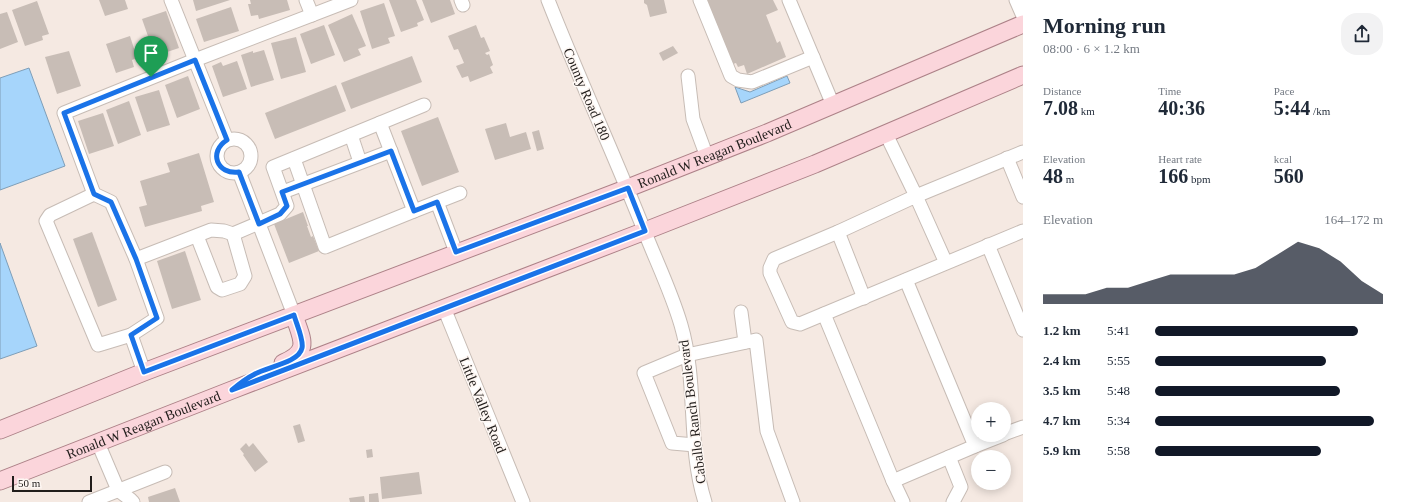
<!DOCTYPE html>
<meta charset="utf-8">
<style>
:root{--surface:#fff;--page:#f2f2f3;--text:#1f2937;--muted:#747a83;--accent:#111827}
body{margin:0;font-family:"Times New Roman",serif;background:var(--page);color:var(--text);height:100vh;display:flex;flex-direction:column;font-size:15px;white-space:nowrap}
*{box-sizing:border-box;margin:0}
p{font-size:13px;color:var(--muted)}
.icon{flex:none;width:22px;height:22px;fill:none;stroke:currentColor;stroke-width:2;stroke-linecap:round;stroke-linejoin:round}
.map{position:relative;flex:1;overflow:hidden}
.sheet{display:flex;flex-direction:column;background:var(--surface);width:380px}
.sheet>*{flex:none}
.fabs{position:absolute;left:971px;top:402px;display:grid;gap:8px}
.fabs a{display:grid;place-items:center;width:40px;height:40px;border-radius:50%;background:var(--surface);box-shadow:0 2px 10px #0003;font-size:20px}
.scale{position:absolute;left:12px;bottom:10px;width:80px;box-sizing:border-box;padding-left:4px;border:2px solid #211d1b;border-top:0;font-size:11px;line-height:14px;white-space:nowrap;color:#211d1b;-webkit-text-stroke:3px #fef7f3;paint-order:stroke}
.pin{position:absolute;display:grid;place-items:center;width:34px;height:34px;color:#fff;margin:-41px -17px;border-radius:50% 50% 50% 0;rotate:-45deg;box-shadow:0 0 4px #0007}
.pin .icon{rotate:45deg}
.round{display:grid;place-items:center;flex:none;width:42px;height:42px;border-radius:16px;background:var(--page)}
.headline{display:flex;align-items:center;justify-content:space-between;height:68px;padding:0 20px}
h1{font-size:22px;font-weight:700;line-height:30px}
.stats{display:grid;grid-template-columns:repeat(3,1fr);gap:6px;height:68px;padding:4px 20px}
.stats div{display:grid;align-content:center}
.stats b{font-size:20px;font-weight:700}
.stats small{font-size:11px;font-weight:400}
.stats p{font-size:11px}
.chart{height:112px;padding:8px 20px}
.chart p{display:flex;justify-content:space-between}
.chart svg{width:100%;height:72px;margin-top:4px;fill:var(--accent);opacity:.7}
ul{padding:0 20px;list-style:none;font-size:13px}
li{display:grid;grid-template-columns:64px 48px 1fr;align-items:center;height:30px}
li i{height:10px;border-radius:5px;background:var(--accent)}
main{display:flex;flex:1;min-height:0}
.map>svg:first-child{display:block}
</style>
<main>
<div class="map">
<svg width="1023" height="502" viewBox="0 0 1023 502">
<rect width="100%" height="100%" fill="#f5e9e2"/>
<g fill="#a6d5fb" stroke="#7e9eb8">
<path d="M 29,68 L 65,166 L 0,190 L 0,78 Z"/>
<path d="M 787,76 L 790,83 L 741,103 L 735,87 L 750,92 Z"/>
<path d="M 0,243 L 37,346 L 0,359 Z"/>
</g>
<g fill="#c8bdb6">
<path d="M 99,0 L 125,0 L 128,9 L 105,16 Z"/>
<path d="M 193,0 L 230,0 L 196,11 Z"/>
<path d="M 250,0 L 287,0 L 290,10 L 259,19 L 258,15 L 251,16 L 248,4 L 251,4 Z"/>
<path d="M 389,0 L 416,0 L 424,20 L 417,23 L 418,26 L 401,32 Z"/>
<path d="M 422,0 L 450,0 L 455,14 L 431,23 Z"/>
<path d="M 644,0 L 664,0 L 667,13 L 650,17 L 647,5 L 644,3 Z"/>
<path d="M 705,0 L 773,0 L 778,10 L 766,15 L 777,43 L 780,41 L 786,57 L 747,74 L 744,65 L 738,67 L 736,63 L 733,64 Z"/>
<path d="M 37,1 L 49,34 L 42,36 L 43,40 L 25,46 L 12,10 Z"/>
<path d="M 384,3 L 395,36 L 388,38 L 390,43 L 372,49 L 360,11 Z"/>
<path d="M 231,7 L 239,31 L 204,42 L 196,19 Z"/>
<path d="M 166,11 L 179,48 L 155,56 L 142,19 Z"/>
<path d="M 7,12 L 18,42 L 0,49 L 0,14 Z"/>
<path d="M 352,14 L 366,46 L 358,49 L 361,55 L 344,62 L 328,25 Z"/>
<path d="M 324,25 L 335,55 L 311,64 L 300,34 Z"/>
<path d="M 476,25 L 481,38 L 484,37 L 490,51 L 485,53 L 487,55 L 489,54 L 493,65 L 490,67 L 493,73 L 470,82 L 468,76 L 462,78 L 456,66 L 464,63 L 458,49 L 454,50 L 448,36 Z"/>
<path d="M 130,36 L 137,58 L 132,60 L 134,67 L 116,73 L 106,44 Z"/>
<path d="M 296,37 L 306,72 L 281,79 L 271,43 Z"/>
<path d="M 673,46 L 678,53 L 663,61 L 659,53 Z"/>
<path d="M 264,50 L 274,80 L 251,87 L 241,55 L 253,51 L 253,53 Z"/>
<path d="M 69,51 L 81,86 L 57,94 L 45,57 Z"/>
<path d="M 412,56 L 422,82 L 351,109 L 341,83 Z"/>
<path d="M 237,61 L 247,89 L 223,97 L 212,66 L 221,62 L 223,66 Z"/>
<path d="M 188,76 L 200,109 L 177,118 L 165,85 Z"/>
<path d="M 336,85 L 346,111 L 275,139 L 265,113 Z"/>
<path d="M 159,90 L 170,125 L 147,132 L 135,97 Z"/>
<path d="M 129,101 L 141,135 L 118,144 L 106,110 Z"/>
<path d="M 103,113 L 114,146 L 89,154 L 78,121 Z"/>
<path d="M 438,117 L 459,172 L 422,186 L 401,131 Z"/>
<path d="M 506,123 L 510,137 L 526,132 L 531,149 L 495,160 L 485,129 Z"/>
<path d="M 539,130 L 544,149 L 537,151 L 532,132 Z"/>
<path d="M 199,153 L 214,202 L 201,206 L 202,211 L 145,227 L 139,207 L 147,205 L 140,181 L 170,172 L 167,163 Z"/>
<path d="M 303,212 L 308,226 L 307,226 L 311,237 L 313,236 L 319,251 L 289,263 L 274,224 Z"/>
<path d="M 92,232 L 117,300 L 98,307 L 73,239 Z"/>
<path d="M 185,251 L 201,300 L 172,309 L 157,261 Z"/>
<path d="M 300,424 L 305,441 L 298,443 L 293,426 Z"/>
<path d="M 246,443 L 249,447 L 253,443 L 268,462 L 255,472 L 243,455 L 244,454 L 240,449 Z"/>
<path d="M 372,449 L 373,457 L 367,458 L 366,450 Z"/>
<path d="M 419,472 L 422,494 L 382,499 L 380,477 Z"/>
<path d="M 175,488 L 180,502 L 149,502 L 148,497 Z"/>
<path d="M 378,493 L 379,502 L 369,502 L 369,494 Z"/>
<path d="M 364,496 L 365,502 L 350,502 L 349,498 Z"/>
</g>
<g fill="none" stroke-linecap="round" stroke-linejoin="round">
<g stroke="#c7bcb5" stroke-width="15">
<g id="minor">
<path d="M 171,0 L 227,140"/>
<path d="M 306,0 L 312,15"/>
<path d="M 461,0 L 463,5"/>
<path d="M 548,0 C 579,79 615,156 646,235 C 658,265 672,294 681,325 C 698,383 687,445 705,502"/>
<path d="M 700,0 L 731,76 L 738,80 L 752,82 L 813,57"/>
<path d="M 789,0 L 833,105"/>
<path d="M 1016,0 L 1023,16"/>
<path d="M 688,76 L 693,119 L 707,157"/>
<path d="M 380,123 L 414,211 L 437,202 L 456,252"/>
<path d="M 886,134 L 916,196 L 1023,152"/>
<path d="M 351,135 L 360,162"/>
<circle cx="234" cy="156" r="17"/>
<path d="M 1007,158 L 1023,197"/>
<path d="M 294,159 L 325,247 L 414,211"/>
<path d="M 239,172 L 294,315"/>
<path d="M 283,192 L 391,151"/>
<path d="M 94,194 L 50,215 L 46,221 L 98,345 L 131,335"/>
<path d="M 437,202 L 460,193"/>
<path d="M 838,232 L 864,298"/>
<path d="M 197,236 L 217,287 L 222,290 L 240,284 L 245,276 L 233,234"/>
<path d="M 988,245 L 1023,330"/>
<path d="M 136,259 L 111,202 L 94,194 L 64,113 L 195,60 L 351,0"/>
<path d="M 946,263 L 916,196 L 838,232 L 774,259 L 770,268 L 770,273 L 792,322 L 800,324 C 875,293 949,262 1023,231"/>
<path d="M 444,308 L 523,502"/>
<path d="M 741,312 L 745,342"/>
<path d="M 824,314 L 893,481 L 975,446 L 906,280"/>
<path d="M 144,372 L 131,335 L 157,318 L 136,259 L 211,230 L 224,231 L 233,234 L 280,214 L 287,206 L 273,167 L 424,105"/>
<path d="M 1004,434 L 1023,427"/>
<path d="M 98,443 L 118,490 L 131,500 L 133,502"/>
<path d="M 695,445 L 672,443 L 644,373 L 687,355 L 756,340 L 767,431 L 793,502"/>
<path d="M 975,446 L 1003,435"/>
<path d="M 949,457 L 961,487 L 953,502"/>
<path d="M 893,481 L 903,502"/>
<path d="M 89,502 L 165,472"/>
</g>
</g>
<g stroke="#ad8288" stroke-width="19">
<g id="major">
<path d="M 283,363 C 312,351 301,338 294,315"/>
<path id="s1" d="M 0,430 L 144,372 L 628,188 L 767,133 L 1023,24"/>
<path id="s2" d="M 0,481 L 232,390 L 645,231 L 815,164 L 1023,75"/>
</g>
</g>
<use href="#minor" stroke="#fff" stroke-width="13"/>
<use href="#major" stroke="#fbd5db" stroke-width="17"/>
</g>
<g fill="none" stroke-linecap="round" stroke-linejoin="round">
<g stroke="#fff" stroke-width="8">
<path id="route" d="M 195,60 L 227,140 C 208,152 217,175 239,172 L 259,224 L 280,214 L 287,206 L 282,192 L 391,151 L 414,211 L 437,202 L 456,252 L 628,188 L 645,231 L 232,390 C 239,384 247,378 255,374 C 266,367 299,363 302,348 C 304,340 296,323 294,315 L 144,372 L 131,335 L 157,318 L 136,259 L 111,202 L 94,194 L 64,113 Z"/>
</g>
<use href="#route" stroke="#1a73e8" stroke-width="5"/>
</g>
<g text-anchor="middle" stroke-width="3" stroke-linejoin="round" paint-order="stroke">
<g font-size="14" fill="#211d1b" stroke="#fef7f3">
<text transform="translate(587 94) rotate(67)" y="5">County Road 180</text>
<text dy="5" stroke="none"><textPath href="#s1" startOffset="766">Ronald W Reagan Boulevard</textPath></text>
<text transform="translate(483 405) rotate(68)" y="5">Little Valley Road</text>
<text transform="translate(692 412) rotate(-97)" y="5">Caballo Ranch Boulevard</text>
<text dy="5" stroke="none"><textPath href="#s2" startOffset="154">Ronald W Reagan Boulevard</textPath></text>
</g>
</g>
</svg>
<div class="fabs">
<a>+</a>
<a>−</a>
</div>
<div class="scale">50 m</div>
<div class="pin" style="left:151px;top:77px;background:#1e9e55"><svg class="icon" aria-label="arrive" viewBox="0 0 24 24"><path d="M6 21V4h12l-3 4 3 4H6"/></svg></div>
</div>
<section class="sheet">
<div class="headline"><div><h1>Morning run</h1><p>08:00 · 6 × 1.2 km</p></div><a class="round"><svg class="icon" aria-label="share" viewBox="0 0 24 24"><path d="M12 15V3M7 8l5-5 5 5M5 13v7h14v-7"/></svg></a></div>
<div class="stats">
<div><p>Distance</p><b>7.08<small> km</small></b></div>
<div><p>Time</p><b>40:36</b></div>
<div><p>Pace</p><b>5:44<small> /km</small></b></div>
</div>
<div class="stats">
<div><p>Elevation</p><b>48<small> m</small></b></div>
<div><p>Heart rate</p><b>166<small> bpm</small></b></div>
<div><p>kcal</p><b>560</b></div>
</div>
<div class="chart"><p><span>Elevation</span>164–172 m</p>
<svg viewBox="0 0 160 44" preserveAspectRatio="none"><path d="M0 44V38L10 38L20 38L30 34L40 34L50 30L60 26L70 26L80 26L90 26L100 22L110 14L120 6L130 10L140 18L150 30L160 38V44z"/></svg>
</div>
<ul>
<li><b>1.2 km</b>5:41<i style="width:89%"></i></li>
<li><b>2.4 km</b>5:55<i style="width:75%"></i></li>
<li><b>3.5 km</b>5:48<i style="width:81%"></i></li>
<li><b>4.7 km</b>5:34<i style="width:96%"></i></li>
<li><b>5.9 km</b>5:58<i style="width:73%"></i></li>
</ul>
</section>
</main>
